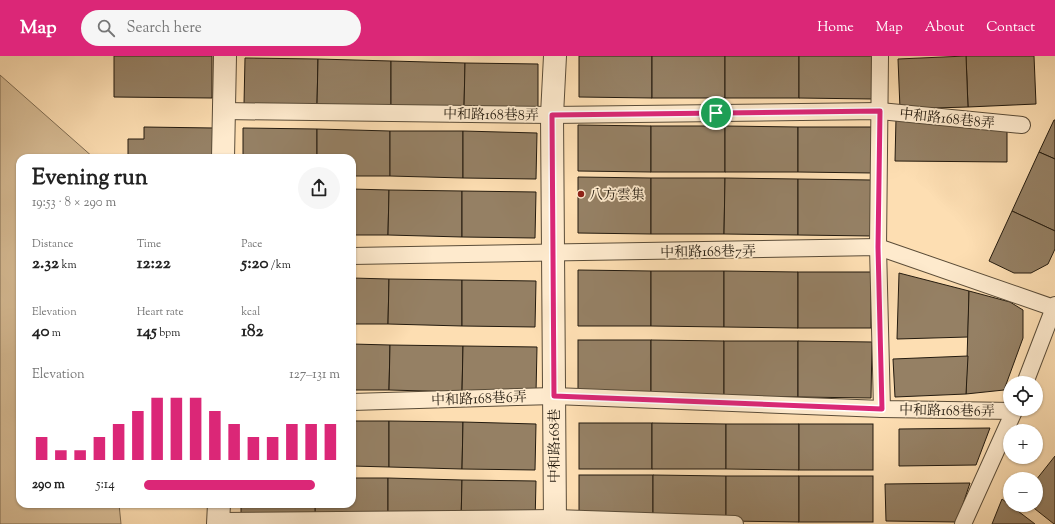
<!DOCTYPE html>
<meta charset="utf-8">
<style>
:root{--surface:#fff;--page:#f6f6f6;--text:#222;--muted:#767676;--accent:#db2777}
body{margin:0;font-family:"Sorts Mill Goudy","Noto Serif TC",serif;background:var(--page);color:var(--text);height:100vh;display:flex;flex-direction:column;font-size:15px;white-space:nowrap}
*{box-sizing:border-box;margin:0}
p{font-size:13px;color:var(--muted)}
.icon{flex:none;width:22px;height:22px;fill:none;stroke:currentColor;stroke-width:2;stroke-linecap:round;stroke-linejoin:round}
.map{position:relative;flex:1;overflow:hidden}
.details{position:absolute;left:16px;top:98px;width:340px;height:354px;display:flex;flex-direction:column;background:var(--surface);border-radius:12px;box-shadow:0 1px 3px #0004}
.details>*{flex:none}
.controls{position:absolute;left:1003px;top:320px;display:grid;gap:8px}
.controls a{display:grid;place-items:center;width:40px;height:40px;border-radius:50%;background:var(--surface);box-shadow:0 1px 3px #0004;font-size:20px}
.pin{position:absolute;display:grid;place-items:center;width:34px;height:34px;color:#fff;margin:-17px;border:2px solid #fff;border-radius:50%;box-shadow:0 1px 4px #0007}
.round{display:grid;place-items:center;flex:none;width:42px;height:42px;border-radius:21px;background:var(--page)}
.headline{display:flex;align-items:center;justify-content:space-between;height:68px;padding:0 16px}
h1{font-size:22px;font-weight:700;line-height:30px}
.figures{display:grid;grid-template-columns:repeat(3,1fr);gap:6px;height:68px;padding:4px 16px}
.figures div{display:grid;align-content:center}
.figures b{font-size:17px;font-weight:700}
.figures small{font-size:11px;font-weight:400}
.figures p{font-size:11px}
.chart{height:112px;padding:8px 16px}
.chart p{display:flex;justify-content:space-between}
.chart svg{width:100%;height:72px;margin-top:4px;stroke:var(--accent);stroke-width:6}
ul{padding:0 16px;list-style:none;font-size:13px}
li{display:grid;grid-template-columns:64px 48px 1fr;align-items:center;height:30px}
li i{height:10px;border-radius:5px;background:var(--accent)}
header{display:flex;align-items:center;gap:24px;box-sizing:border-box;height:56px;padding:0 20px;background:var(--accent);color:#fff}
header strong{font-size:19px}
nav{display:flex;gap:22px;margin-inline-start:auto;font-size:14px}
.search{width:280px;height:36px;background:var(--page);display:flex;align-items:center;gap:10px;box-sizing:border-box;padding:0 14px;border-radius:22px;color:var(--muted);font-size:15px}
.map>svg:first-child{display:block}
</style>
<header>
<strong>Map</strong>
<div class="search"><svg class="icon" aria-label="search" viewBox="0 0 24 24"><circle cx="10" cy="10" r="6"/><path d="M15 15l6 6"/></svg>Search here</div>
<nav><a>Home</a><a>Map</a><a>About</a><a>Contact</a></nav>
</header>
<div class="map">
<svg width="1055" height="468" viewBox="0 0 1055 468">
<rect width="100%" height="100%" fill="#fddeb2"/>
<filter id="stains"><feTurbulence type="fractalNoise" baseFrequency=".005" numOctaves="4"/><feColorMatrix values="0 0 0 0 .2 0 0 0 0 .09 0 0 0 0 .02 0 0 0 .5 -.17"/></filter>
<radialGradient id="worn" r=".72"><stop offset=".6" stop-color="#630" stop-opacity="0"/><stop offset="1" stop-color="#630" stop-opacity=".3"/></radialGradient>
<path fill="#d8bd96" stroke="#7e6c52" d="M 0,19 L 94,102 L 20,102 L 20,448 L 119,448 L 121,468 L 0,468 Z"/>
<g fill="#958064" stroke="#241b0f">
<path d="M 114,0 L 212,0 L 212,42 L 114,41 Z"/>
<path d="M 579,0 L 652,0 L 652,42 L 579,41 Z"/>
<rect x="652" y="0" width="73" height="42"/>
<rect x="725" y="0" width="74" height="42"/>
<path d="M 799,0 L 872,0 L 872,43 L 799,42 Z"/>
<path d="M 966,0 L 1034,0 L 1036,48 L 968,51 Z"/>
<path d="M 966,0 L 968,51 L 900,53 L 898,3 Z"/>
<path d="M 245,2 L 318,3 L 317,49 L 244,48 Z"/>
<path d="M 318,3 L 391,5 L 391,51 L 317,49 Z"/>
<path d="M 391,5 L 465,7 L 464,52 L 391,51 Z"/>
<path d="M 465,7 L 538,8 L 538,54 L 464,52 Z"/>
<path d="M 896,62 L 1007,64 L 1007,106 L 895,105 Z"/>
<path d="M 1054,64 L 1055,64 L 1055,103 L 1039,96 Z"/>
<path d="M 578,69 L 651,70 L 651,116 L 578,115 Z"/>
<rect x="651" y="70" width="74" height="46"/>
<path d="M 725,70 L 798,71 L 798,116 L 725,116 Z"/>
<path d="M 144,71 L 214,72 L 214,102 L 128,102 L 128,83 L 144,83 Z"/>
<path d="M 798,71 L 872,71 L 872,117 L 798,116 Z"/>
<path d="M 243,72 L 317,73 L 317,102 L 243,102 Z"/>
<path d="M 317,73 L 390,75 L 390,120 L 352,120 L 352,102 L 317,102 Z"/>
<path d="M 390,75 L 463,75 L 463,122 L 390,120 Z"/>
<path d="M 463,75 L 537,77 L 536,123 L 463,122 Z"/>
<path d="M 1039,96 L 1055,103 L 1055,175 L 1012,155 Z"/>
<path d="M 578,121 L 651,122 L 651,178 L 578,177 Z"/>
<path d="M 651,122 L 725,122 L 724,178 L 651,178 Z"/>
<path d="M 725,122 L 798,123 L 798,179 L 724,178 Z"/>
<path d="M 798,123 L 872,124 L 872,180 L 798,179 Z"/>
<path d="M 352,133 L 389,134 L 388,179 L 352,179 Z"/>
<path d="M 389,134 L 462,135 L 462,181 L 388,179 Z"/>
<path d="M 462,135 L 536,136 L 535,182 L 462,181 Z"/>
<path d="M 1012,155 L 1055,175 L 1055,193 L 1048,208 L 1031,217 L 1014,217 L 989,205 Z"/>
<path d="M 578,214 L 651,215 L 651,270 L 578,270 Z"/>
<path d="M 651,215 L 724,215 L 724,271 L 651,270 Z"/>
<path d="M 724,215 L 798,216 L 798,272 L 724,271 Z"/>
<rect x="798" y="216" width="73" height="56"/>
<path d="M 899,217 L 969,235 L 968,281 L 897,283 Z"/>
<path d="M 352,222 L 389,223 L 388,268 L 352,268 Z"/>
<path d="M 389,223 L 462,224 L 462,270 L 388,268 Z"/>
<path d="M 462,224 L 536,225 L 535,271 L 462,270 Z"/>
<path d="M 969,235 L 1010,246 L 1023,254 L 1023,282 L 1004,334 L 966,338 Z"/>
<rect x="578" y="284" width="73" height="56"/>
<path d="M 651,284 L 724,285 L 724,341 L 651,340 Z"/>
<rect x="724" y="285" width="74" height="56"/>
<path d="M 798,285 L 872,286 L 871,342 L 798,341 Z"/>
<path d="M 352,288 L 390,289 L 389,334 L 352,334 Z"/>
<path d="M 390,289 L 463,290 L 462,336 L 389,334 Z"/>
<path d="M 463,290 L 537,291 L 536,337 L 462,336 Z"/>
<path d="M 968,300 L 966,338 L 895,341 L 893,303 Z"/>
<path d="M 352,365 L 389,365 L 389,411 L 352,410 Z"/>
<path d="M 389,365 L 463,366 L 462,413 L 389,411 Z"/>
<path d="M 463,366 L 536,368 L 535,414 L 462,413 Z"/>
<rect x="579" y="367" width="73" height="46"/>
<path d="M 652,367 L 726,368 L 726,413 L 652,413 Z"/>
<path d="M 726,368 L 799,368 L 799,414 L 726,413 Z"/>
<rect x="799" y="368" width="74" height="46"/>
<path d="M 990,372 L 976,409 L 899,410 L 899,373 Z"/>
<path d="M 1055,400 L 1055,468 L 1054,468 L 1030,449 L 1036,449 L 1036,424 Z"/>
<rect x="579" y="419" width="74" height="46"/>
<path d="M 653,419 L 726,420 L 726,465 L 653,465 Z"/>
<path d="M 726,420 L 799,420 L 799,466 L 726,465 Z"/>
<rect x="799" y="420" width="74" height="46"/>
<path d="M 352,422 L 388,422 L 388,468 L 315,467 L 315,448 L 352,448 Z"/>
<path d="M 388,422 L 462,424 L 461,468 L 388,468 Z"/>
<path d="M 462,424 L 536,425 L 535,468 L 461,468 Z"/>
<path d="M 970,427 L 957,466 L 886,465 L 885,428 Z"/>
<path d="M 1002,443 L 1035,468 L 992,468 Z"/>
<path d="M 241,448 L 315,448 L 315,467 L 241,466 Z"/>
</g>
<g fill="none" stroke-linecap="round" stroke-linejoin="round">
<g stroke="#5a4c38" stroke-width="18">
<g id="service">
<path d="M 880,0 L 878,191 L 882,353"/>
<path d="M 224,55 L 552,59 L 880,55 L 1022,69"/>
<path d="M 352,200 L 878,191 L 1054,252"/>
<path d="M 1025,327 L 1055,249"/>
<path d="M 352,346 L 554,340 L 882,353 L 1014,355"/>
<path d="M 218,465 L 555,462 L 735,468"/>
<path d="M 963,468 L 1015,353"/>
</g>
</g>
<g stroke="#5a4c38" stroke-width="24">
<g id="minor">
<path d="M 555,0 L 552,59 L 555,468"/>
<path d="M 223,102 L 225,0"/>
<path d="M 218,468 L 219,448"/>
</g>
</g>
<use href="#service" stroke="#feeacd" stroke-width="16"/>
<use href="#minor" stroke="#feeacd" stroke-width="22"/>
</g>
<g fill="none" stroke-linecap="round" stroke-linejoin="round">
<g stroke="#fff" stroke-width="8">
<path id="route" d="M 880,55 L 878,191 L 882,353 L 554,340 L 552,59 Z"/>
</g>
<use href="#route" stroke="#db2777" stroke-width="5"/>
</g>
<circle fill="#8f2418" stroke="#feeacd" stroke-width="1.5" cx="581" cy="138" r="4"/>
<g text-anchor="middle" stroke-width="3.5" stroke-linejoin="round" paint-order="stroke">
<g font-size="14" fill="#241b0f" stroke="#feeacd">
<text transform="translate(491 58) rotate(1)" y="5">中和路168巷8弄</text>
<text transform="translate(947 62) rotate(6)" y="5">中和路168巷8弄</text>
<text transform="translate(708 195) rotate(-1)" y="5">中和路168巷7弄</text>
<text transform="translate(479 342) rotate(-2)" y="5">中和路168巷6弄</text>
<text transform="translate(947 354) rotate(1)" y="5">中和路168巷6弄</text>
<text transform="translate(554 390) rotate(-90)" y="5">中和路168巷</text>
</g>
<g font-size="14" fill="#241b0f" stroke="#feeacd" text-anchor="start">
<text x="589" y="143">八方雲集</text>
</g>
</g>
<rect width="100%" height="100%" filter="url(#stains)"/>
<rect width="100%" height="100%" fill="url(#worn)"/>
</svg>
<div class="controls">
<a><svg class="icon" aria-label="locate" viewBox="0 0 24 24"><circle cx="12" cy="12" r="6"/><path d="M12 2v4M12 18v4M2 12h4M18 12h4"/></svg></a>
<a>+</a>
<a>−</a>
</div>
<div class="pin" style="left:716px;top:57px;background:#1e9e55"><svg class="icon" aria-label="arrive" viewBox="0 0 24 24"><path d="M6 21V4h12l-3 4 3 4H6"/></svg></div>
<section class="details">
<div class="headline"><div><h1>Evening run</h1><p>19:53 · 8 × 290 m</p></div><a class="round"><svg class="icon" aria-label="share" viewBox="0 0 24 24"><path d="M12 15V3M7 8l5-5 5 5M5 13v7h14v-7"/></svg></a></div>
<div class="figures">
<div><p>Distance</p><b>2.32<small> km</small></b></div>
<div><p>Time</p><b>12:22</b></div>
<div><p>Pace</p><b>5:20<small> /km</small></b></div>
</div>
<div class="figures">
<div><p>Elevation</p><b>40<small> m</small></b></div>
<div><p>Heart rate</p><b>145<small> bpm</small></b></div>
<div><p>kcal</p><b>182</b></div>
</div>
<div class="chart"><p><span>Elevation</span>127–131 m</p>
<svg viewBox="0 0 160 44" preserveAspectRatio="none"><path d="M5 44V30M15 44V38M25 44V38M35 44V30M45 44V22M55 44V14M65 44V6M75 44V6M85 44V6M95 44V14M105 44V22M115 44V30M125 44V30M135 44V22M145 44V22M155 44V22"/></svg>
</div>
<ul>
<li><b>290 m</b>5:14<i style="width:87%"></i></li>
</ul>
</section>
</div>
